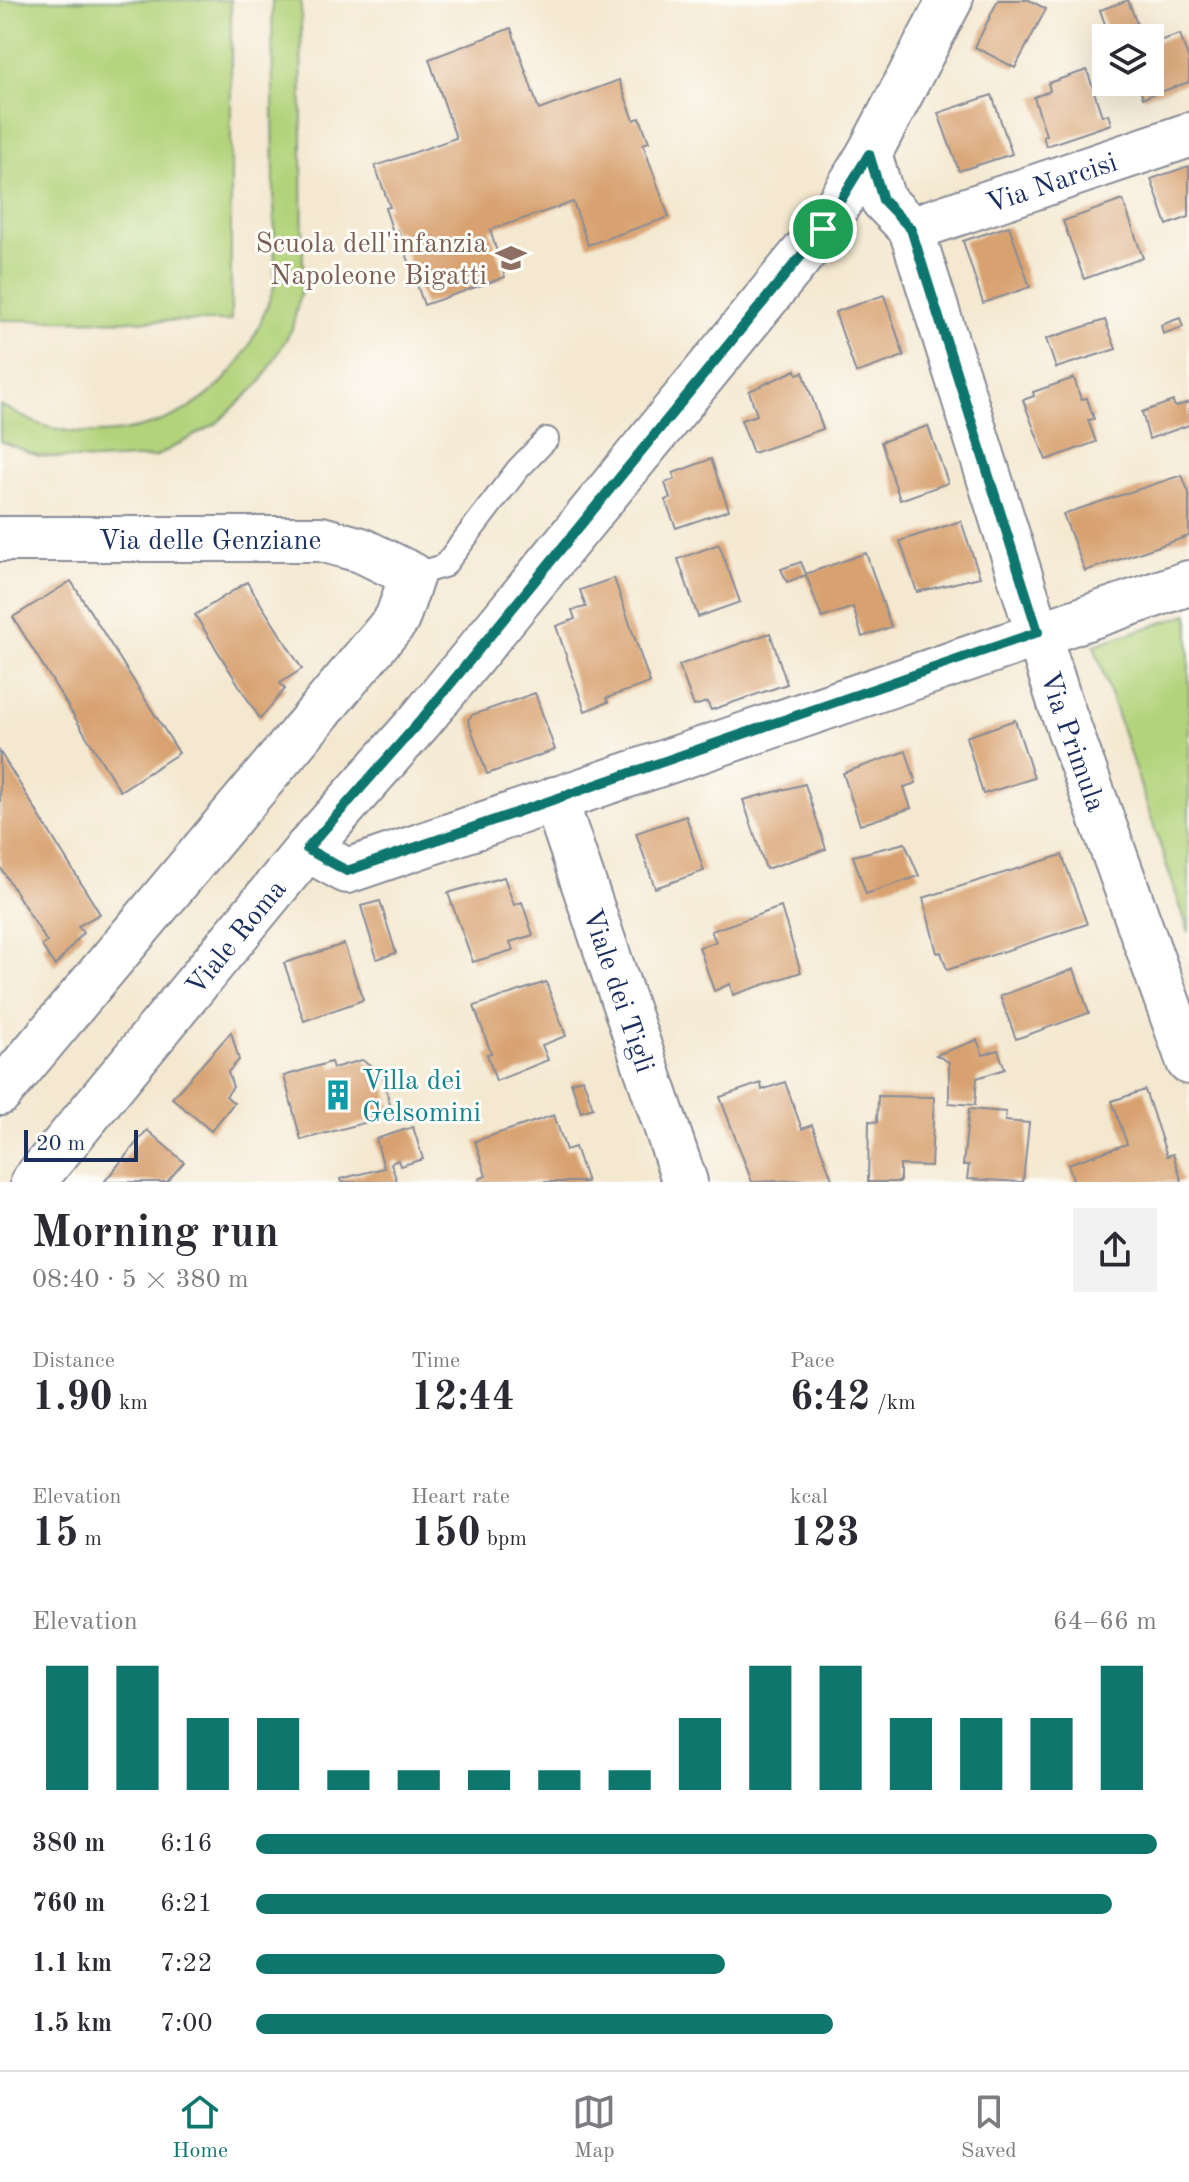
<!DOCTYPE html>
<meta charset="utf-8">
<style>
:root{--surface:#fff;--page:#f2f2f3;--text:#2b2b33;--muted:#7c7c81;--line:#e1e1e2;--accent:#0f766e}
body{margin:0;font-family:"Old Standard TT",serif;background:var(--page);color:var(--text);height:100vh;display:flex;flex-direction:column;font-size:30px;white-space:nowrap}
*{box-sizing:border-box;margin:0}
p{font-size:26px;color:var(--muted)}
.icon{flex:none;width:44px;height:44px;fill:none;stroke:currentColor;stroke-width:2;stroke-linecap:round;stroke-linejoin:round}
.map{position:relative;height:1182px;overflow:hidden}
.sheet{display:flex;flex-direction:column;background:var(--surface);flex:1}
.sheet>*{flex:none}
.tools{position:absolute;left:1092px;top:24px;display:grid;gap:16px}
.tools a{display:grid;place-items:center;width:72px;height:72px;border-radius:0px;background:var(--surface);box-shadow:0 8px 32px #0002;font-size:40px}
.scale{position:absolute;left:24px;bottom:20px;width:114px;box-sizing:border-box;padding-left:8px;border:4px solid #1b2f5e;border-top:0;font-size:22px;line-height:28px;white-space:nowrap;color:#1b2f5e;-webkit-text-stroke:6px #fdfcf7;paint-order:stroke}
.pin{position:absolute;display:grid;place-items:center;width:68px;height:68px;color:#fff;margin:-34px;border:4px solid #fff;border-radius:50%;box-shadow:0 2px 8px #0007}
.round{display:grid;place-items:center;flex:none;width:84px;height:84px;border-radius:0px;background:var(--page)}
.head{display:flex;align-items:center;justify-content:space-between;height:136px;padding:0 32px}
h1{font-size:44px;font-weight:800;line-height:60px}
.figures{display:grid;grid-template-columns:repeat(3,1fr);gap:12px;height:136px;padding:8px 32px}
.figures div{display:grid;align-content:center}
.figures b{font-size:40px;font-weight:800}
.figures small{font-size:22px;font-weight:400}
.figures p{font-size:22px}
.chart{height:224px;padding:16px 32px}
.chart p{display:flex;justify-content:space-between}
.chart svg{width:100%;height:144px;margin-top:8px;stroke:var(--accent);stroke-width:6}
ul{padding:0 32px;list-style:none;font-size:26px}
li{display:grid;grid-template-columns:128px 96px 1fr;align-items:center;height:60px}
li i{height:20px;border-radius:10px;background:var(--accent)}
.tabs{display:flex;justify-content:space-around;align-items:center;height:112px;border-top:2px solid var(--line);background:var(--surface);font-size:22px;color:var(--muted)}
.tabs a{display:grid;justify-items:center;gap:4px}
.tabs .active{color:var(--accent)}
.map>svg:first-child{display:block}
</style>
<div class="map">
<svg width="1189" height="1182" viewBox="0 0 1189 1182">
<rect width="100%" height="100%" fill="#fdfcf7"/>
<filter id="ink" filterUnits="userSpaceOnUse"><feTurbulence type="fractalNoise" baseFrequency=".0125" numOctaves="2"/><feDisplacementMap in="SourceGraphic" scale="16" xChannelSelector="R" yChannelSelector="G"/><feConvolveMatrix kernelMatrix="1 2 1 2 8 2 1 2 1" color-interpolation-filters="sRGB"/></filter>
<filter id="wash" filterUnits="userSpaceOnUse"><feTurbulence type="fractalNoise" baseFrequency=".006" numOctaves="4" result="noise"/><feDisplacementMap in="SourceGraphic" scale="32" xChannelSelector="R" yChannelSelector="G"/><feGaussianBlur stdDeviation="1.8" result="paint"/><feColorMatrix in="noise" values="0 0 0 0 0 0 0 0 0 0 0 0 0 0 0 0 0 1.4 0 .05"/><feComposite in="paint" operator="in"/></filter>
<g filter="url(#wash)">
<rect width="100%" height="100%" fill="#f4e8d0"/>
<g fill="#b3d37a" stroke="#67816c" stroke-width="2">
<path d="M 0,0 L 231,0 L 231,321 L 0,320 Z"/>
<path d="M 272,0 L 301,0 L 303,282 L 292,329 L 261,382 L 216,424 L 155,457 L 95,460 L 39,456 L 0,441 L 0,405 C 13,411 26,419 39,424 C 100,446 184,427 227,377 C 250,352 264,316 275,284 Z"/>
<path d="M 1189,614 L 1189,933 L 1094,645 Z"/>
</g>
<g id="blocks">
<g fill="#d8a170">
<path d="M 998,0 L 1029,0 L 1046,9 L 1015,68 L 975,47 Z"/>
<path d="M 1128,0 L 1140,32 L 1110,38 L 1100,10 Z"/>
<path d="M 511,28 L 539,110 L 619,80 L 634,120 L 640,118 L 649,142 L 643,144 L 669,217 L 588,245 L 573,202 L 490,230 L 505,277 L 424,305 L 398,230 L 393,232 L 385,208 L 390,207 L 375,166 L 456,138 L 429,59 Z"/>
<path d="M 1180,34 L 1189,61 L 1189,82 L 1143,98 L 1138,82 L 1150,82 L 1150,44 Z"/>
<path d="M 1087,70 L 1102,116 L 1108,114 L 1111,124 L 1046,146 L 1043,136 L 1046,135 L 1034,97 L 1050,91 L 1048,83 Z"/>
<path d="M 992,95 L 1012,154 L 959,171 L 938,113 Z"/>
<path d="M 1189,166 L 1189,217 L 1167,225 L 1151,179 Z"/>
<path d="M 1123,200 L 1143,258 L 1084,279 L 1063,221 Z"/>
<path d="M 1009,226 L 1030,287 L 983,303 L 963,241 Z"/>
<path d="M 884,295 L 904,356 L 856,373 L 835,312 Z"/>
<path d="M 1180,318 L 1183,327 L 1163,334 L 1161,325 Z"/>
<path d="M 1105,320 L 1116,349 L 1056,368 L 1046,339 Z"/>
<path d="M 796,370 L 797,374 L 803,372 L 823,429 L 753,453 L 741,420 L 757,415 L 749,391 Z"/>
<path d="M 1074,378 L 1081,399 L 1087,398 L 1094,419 L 1088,420 L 1096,442 L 1046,460 L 1023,400 L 1034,396 L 1033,392 Z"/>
<path d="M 1173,401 L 1175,407 L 1189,402 L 1189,425 L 1149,439 L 1142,412 Z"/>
<path d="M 928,426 L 948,483 L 900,500 L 881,442 Z"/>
<path d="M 711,459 L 729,510 L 676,528 L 665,500 L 670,498 L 665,483 L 675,479 L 673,473 Z"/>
<path d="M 1182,475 L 1189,493 L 1189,536 L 1085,571 L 1063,514 Z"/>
<path d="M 961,521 L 980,577 L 917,592 L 900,541 Z"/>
<path d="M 719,544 L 740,602 L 698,617 L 678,559 Z"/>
<path d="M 866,553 L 891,627 L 862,637 L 853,607 L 822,618 L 806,575 L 787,582 L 781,569 L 801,562 L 806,574 Z"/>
<path d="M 614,578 L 650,683 L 606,698 L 608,702 L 585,711 L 556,626 L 575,619 L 572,610 L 586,607 L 580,590 Z"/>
<path d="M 71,581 L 179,753 L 120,791 L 13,617 Z"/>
<path d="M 247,582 L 302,669 L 280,683 L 285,689 L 260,719 L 195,615 Z"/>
<path d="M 770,633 L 787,684 L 711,710 L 707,702 L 694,706 L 679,665 Z"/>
<path d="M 535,693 L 555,750 L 487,774 L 468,720 L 472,715 Z"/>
<path d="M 1015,720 L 1034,778 L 983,794 L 966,737 Z"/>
<path d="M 906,751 L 916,783 L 904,787 L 911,808 L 860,825 L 843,773 Z"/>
<path d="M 0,752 L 100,914 L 78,926 L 83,933 L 55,966 L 42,946 L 47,942 L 0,867 Z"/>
<path d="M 805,784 L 826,849 L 766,869 L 743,800 Z"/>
<path d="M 686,816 L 704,871 L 655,888 L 636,833 Z"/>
<path d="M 905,843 L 919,876 L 866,894 L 853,856 Z"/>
<path d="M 1062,855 L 1087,924 L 947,970 L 941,952 L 937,953 L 923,898 Z"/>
<path d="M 504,877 L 514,905 L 522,902 L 533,935 L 510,942 L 513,950 L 473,962 L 448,893 Z"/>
<path d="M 380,901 L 396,953 L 377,959 L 361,906 Z"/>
<path d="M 781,907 L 801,972 L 733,995 L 730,984 L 714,991 L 699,947 L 716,942 L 711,931 Z"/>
<path d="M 344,944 L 363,1000 L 304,1021 L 284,963 Z"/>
<path d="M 1074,969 L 1089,1013 L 1016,1039 L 1000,996 Z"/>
<path d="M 546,982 L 566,1036 L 542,1045 L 548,1060 L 496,1081 L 487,1054 L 491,1053 L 474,1006 Z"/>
<path d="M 231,1032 L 239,1060 L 228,1072 L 233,1087 L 226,1096 L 234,1103 L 211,1131 L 172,1098 Z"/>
<path d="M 977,1040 L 983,1055 L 998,1050 L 1005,1069 L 977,1078 L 975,1105 L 949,1103 L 949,1062 L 936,1055 Z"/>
<path d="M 362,1060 L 381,1071 L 393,1115 L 301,1140 L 284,1076 L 331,1062 L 333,1068 Z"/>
<path d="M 583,1079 L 593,1108 L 581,1112 L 571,1082 Z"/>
<path d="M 785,1082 L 802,1129 L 812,1125 L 832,1179 L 752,1182 L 720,1097 L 761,1083 L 762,1090 Z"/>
<path d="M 1145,1090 L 1167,1156 L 1173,1154 L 1182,1182 L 1074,1182 L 1068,1164 L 1127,1144 L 1112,1101 Z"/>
<path d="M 878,1096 L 934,1097 L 931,1166 L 900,1165 L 900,1182 L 868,1182 L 869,1121 L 877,1122 Z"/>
<path d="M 969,1109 L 1006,1112 L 1005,1121 L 1029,1123 L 1023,1182 L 967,1179 L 969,1165 L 963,1165 Z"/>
<path d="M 554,1115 L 566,1150 L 575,1147 L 587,1182 L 480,1182 L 479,1179 L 486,1176 L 475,1141 Z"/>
<path d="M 413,1127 L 423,1159 L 400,1166 L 398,1160 L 391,1163 L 397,1182 L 341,1182 L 340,1179 L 384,1168 L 376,1139 Z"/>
<path d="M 147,1130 L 184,1162 L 167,1182 L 104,1182 Z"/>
</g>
</g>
</g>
<g filter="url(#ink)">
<use href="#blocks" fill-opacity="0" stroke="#888c97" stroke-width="2"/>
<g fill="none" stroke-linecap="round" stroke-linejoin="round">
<g stroke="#888c97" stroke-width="26">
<path id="service" d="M 412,575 L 444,566 L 518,469 L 547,439"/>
</g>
<g stroke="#888c97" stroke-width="48">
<g id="minor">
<path id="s1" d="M 869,154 L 883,200 L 911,229 L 1060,703 L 1189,1062"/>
<path id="s2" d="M 911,229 L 1189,135"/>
<path id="s3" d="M 0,539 L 321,539 L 361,550 L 412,575 L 397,619 L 0,1093"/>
<path id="s4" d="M 555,799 L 685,1182"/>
<path d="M 307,849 L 347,871 L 1189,583"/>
<path id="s5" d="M 33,1182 L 307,849 L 421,720 L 823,229 L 869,154 L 950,0"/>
</g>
</g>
<use href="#service" stroke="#fff" stroke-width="22"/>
<use href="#minor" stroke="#fff" stroke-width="44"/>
</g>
</g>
<g fill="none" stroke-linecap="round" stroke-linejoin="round" filter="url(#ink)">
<g stroke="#fff" stroke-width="16">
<path id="route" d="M 869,154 L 883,200 L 911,229 L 1038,632 L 347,871 L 307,849 L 421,720 L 823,229 Z"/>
</g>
<use href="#route" stroke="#0f766e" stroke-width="10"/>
</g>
<defs>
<g id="school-bare" transform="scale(2.4)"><path d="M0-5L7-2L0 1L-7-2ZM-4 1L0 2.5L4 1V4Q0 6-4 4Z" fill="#8d6e63" stroke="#fdfcf7" stroke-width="2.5" paint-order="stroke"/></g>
<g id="building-bare" transform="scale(2.4)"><path d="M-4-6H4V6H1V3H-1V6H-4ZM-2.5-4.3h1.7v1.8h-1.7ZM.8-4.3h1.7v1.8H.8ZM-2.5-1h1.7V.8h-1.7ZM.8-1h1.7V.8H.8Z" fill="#0f9aa8" stroke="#fdfcf7" stroke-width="2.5" paint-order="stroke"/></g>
</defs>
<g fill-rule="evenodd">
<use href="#school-bare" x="511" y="258"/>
<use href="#building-bare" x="338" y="1095"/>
</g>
<g text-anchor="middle" stroke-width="6" stroke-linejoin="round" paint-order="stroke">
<g font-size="28" fill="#1b2f5e" stroke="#fdfcf7">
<text dy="10" stroke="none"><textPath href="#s2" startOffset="148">Via Narcisi</textPath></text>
<text dy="10" stroke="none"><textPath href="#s3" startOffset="210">Via delle Genziane</textPath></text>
<text dy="10" stroke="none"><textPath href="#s1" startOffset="626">Via Primula</textPath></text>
<text dy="10" stroke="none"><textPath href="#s5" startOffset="318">Viale Roma</textPath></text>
<text dy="10" stroke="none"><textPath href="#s4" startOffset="202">Viale dei Tigli</textPath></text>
</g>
<g font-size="28" fill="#785e54" stroke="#fdfcf7" text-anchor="end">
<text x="487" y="252">Scuola dell'infanzia<tspan x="487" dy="32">Napoleone Bigatti</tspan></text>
</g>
<g font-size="28" fill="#0d838f" stroke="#fdfcf7" text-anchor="start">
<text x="362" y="1089">Villa dei<tspan x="362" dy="32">Gelsomini</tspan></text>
</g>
</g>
</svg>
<div class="tools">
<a><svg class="icon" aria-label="layers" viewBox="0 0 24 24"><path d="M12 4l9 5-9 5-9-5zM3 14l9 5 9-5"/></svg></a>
</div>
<div class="scale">20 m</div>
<div class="pin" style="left:823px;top:229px;background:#1e9e55"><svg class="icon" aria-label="arrive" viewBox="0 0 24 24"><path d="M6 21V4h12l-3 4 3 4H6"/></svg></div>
</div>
<section class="sheet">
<div class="head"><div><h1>Morning run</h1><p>08:40 · 5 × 380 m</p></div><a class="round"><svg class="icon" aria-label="share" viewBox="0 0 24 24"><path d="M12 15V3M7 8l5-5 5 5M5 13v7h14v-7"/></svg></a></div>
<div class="figures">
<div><p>Distance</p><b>1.90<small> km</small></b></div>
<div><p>Time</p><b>12:44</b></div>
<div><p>Pace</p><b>6:42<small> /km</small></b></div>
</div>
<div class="figures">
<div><p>Elevation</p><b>15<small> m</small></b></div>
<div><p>Heart rate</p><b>150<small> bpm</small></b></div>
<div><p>kcal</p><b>123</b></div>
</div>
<div class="chart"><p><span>Elevation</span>64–66 m</p>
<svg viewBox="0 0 160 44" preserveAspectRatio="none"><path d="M5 44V6M15 44V6M25 44V22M35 44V22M45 44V38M55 44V38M65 44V38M75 44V38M85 44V38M95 44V22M105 44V6M115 44V6M125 44V22M135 44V22M145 44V22M155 44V6"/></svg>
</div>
<ul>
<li><b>380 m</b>6:16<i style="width:100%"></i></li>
<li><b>760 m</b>6:21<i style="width:95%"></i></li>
<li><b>1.1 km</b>7:22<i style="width:52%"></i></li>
<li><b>1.5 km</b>7:00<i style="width:64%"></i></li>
</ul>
</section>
<nav class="tabs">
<a class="active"><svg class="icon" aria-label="home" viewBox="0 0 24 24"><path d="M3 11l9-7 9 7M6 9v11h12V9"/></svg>Home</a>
<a><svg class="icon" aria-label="map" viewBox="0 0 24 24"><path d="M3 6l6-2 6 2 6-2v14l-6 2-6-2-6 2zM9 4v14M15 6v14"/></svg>Map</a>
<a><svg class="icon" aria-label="saved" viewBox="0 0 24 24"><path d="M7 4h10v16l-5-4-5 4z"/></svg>Saved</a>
</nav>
